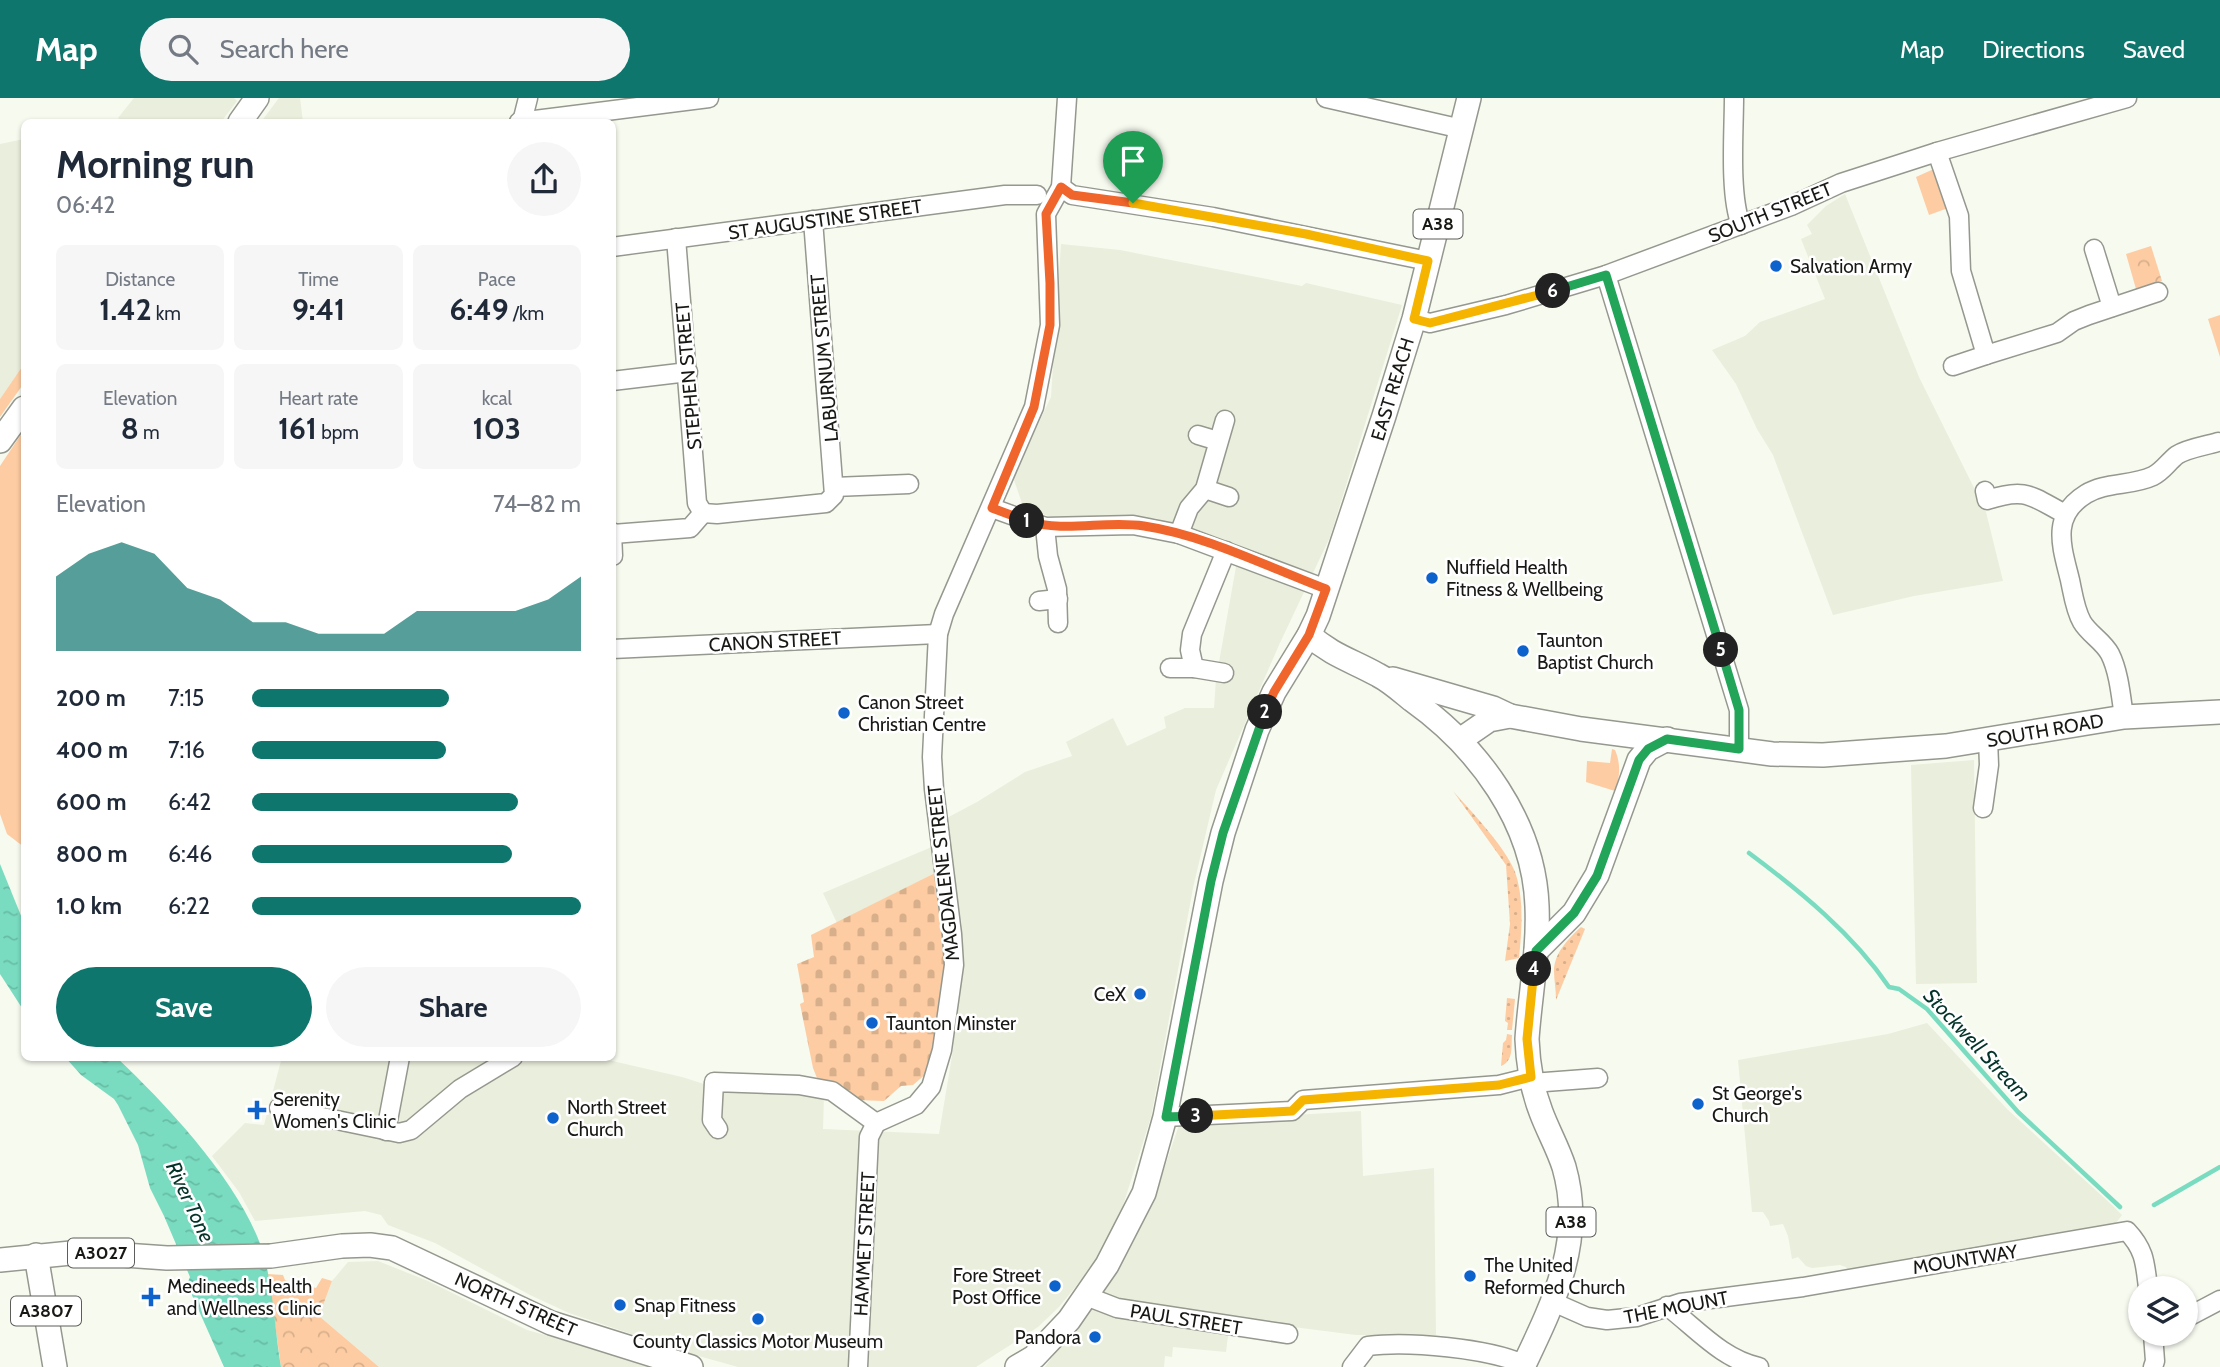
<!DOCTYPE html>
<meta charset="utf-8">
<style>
:root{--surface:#fff;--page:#f6f6f7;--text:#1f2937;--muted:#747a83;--accent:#0f766e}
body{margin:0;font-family:Cabin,sans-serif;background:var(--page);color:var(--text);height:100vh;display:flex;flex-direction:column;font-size:26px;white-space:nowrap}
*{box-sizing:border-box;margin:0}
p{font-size:23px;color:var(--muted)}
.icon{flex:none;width:38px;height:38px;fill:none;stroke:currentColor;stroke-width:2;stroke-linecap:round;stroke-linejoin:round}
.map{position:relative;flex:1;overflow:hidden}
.drawer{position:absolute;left:21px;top:21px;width:595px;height:942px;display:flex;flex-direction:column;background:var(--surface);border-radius:10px;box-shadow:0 2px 5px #0004}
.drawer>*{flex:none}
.buttons{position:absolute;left:2128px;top:1178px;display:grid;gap:14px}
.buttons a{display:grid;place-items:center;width:70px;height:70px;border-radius:50%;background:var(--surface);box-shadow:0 2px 5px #0004;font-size:35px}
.pin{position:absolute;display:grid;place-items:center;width:60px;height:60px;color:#fff;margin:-72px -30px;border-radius:50% 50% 50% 0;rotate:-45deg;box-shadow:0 0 7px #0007}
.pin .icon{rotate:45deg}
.km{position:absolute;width:35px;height:35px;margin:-18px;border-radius:50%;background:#222;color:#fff;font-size:19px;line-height:35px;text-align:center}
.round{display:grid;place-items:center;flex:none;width:74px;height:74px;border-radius:37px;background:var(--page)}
.summary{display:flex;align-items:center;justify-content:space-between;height:119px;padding:0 35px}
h1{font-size:38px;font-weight:700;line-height:52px}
.stats{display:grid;grid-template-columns:repeat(3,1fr);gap:10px;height:119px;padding:7px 35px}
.stats div{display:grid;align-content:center;border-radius:10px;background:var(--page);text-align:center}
.stats b{font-size:30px;font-weight:700}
.stats small{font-size:19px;font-weight:400}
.stats p{font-size:19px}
.chart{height:196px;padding:14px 35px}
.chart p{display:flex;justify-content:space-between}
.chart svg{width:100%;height:126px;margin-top:7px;fill:var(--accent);opacity:.7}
.cta{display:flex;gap:14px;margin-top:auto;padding:14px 35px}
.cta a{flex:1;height:80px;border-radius:42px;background:var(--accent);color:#fff;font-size:28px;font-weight:700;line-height:80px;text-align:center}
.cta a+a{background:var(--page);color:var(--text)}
ul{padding:0 35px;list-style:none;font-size:23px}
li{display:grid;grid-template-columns:112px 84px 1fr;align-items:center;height:52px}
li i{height:18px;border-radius:9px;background:var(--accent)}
header{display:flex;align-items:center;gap:42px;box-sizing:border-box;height:98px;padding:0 35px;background:var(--accent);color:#fff}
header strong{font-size:33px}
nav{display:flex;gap:38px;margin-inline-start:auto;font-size:24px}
.search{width:490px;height:63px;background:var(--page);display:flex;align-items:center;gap:18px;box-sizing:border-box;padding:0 24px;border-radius:38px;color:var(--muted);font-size:26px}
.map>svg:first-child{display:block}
</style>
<header>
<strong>Map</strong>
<div class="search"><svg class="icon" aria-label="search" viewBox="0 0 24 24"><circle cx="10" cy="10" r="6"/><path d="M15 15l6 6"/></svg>Search here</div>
<nav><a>Map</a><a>Directions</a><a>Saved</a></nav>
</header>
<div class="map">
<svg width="2220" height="1269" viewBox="0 0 2220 1269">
<defs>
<pattern id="cemetery-stones" width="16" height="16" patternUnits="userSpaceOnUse" patternTransform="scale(1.75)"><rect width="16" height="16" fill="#fdcca3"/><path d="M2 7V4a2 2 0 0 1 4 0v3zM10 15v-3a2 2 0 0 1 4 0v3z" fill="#d8af8b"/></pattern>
<pattern id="park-crowns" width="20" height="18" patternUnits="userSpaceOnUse" patternTransform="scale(1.75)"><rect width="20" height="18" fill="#fdcca3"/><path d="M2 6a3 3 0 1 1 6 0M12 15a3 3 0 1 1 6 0" fill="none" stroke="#d8af8b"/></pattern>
<pattern id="garden-dots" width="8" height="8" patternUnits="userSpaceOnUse" patternTransform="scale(1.75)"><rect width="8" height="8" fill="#fdcca3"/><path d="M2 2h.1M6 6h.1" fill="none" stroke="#d8af8b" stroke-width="1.8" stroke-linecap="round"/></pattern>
<pattern id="water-ripples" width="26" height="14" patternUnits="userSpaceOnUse" patternTransform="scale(1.75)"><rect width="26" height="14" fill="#79dcc0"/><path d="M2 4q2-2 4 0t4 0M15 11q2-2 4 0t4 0" fill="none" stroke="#68bca4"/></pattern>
</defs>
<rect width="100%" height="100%" fill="#f7faef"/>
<g fill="#eaeedc">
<path d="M 134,0 L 234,0 L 237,3 L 221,24 L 125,24 L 118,20 Z"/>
<path d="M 279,0 L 300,0 L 303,24 L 261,24 Z"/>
<path d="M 24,41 L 24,266 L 0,301 L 0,46 Z"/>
<path d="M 1845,96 L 1919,279 L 1986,414 L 2003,483 L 1914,498 L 1833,517 L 1773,357 L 1757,331 L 1736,286 L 1712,252 L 1745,238 L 1760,224 L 1825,201 L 1801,141 L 1812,136 L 1807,127 L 1826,108 Z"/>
<path d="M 1061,146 L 1120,152 L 1302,188 L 1306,185 L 1402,207 L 1330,439 L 1279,547 L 1216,692 L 1193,790 L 1151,1019 L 1120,1117 L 1099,1160 L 1059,1209 L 1038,1229 L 976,1269 L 738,1269 L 688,1255 L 569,1215 L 530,1197 L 435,1145 L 388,1127 L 381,1117 L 365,1113 L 255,1123 L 239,1094 L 212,1058 L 245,1025 L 264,1027 L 282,959 L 595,959 L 682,979 L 707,987 L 824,996 L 823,1031 L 939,1036 L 953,952 L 962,826 L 943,722 L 977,704 L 1025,674 L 1072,658 L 1066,644 L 1113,620 L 1127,648 L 1166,630 L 1164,619 L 1185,610 L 1214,610 L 1216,581 L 1239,452 L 1155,420 L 1063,422 L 1024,411 L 1013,379 L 1051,299 Z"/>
<path d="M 1974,662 L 1977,885 L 1916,886 L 1911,667 Z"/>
<path d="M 934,748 L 935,775 L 837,825 L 823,795 Z"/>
<path d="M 1927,925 L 2007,1011 L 2113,1108 L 2122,1117 L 2116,1125 L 2099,1133 L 1848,1173 L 1846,1169 L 1840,1167 L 1812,1170 L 1806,1168 L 1798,1159 L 1792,1161 L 1788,1138 L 1783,1126 L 1770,1128 L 1769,1123 L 1763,1114 L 1752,1114 L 1738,962 L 1888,936 Z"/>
<path d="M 1361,1013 L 1363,1078 L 1434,1070 L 1436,1237 L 1356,1237 L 1230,1221 L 1226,1254 L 1173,1249 L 1172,1259 L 1165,1258 L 1164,1269 L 1045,1269 L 1123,1161 L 1153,1104 L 1180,1024 Z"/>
<path d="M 378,1163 L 428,1183 L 527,1232 L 658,1269 L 379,1269 L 319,1218 L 332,1183 L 348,1164 Z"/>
</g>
<g fill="#fdcca3">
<path d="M 1936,70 L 1948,110 L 1929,117 L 1916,79 Z"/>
<path d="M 2220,217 L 2220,259 L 2208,221 Z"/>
<path d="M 24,266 L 24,285 L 0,319 L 0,301 Z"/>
<path d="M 24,332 L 24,749 L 7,736 L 0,716 L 0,368 Z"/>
<path d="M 1612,651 L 1615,652 C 1621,666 1620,679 1615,693 L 1586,684 L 1587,663 L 1610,665 Z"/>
</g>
<path fill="url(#cemetery-stones)" d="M 935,775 L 947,863 L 935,941 L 927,975 L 913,987 L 901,988 L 884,1003 L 857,1002 L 842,987 L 819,985 L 813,970 L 800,906 L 804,904 L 797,866 L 814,859 L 811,837 Z"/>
<g fill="url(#park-crowns)">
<path d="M 2151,148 L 2162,183 L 2136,191 L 2126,156 Z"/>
<path d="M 268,1176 L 283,1177 L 285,1182 L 316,1190 L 322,1180 L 332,1183 L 319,1218 L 379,1269 L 281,1269 Z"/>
</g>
<g fill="url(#garden-dots)">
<path d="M 1453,693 C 1471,713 1506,750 1515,774 C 1524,799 1522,834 1519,860 L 1505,863 L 1510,826 L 1506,767 Z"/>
<path d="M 1581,829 L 1585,831 L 1556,902 C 1556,891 1554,882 1554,873 C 1554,855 1569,840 1581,829 Z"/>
<path d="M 1507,900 L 1515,901 L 1512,932 L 1507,932 L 1508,925 L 1505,923 Z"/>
<path d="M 1507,936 L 1512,937 C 1511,948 1514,963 1501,968 L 1503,945 L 1506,942 Z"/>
</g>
<g fill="url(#water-ripples)">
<path d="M 0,766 L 24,825 L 24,913 L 0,876 Z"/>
<path d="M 65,959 L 116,959 C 165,1005 231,1076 257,1138 C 273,1174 274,1229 281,1269 L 224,1269 L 187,1186 L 190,1179 L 164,1118 L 150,1090 L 138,1047 L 118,1007 L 114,1001 L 81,977 Z"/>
</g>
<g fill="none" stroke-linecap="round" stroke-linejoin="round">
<g stroke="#79dcc0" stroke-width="4.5">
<path d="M 1749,755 C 1800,793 1853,836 1889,889 L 1899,891 L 1927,911 L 2018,1014 L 2120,1109"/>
<path d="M 2154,1107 L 2220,1069"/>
</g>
<g stroke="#95988e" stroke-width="21">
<g id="minor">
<path d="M 1326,0 L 1462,31"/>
<path d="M 1734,0 C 1734,33 1729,97 1741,127"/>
<path d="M 519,24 L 709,0"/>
<path d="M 522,24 L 528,0"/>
<path d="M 1937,54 L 1959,118 L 1961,173 L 1986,257 L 2057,235 L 2074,223 L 2089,217 L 2158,194"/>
<path d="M 1061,89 L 1072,97 L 1213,119 L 1428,163"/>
<path d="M 676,140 L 697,405 L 703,415"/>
<path d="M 612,149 L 1005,97 L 1037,97"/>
<path d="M 2094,151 L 2112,209"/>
<path d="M 1606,177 L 1739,612 L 1739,651"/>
<path d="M 1414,221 L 1430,225 L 1506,207 L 1606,177 L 1791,108 L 1841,85 L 1937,54 L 2127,0"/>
<path d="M 1953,268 L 1986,257"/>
<path d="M 612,283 L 688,274"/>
<path d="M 1198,337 L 1218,343"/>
<path d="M 834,389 L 909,386"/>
<path d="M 1205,391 L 1229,399"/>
<path d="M 1985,393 L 1987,402 C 2026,389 2031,398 2065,416"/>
<path d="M 992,410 L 1045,429 L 1133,427 L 1179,436 L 1326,491"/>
<path d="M 703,415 L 717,416 L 826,405 L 834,397 L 813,122"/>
<path d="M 1045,429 L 1048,458 L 1057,491 L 1058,525"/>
<path d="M 612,434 L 613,458"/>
<path d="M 613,436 L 690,430 L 703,415"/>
<path d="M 1179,436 L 1189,410 L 1205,391 L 1225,322"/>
<path d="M 1039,503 L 1058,501"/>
<path d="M 612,551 L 938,536"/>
<path d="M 1170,570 L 1194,570"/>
<path d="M 1224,575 L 1194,570 L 1190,552 L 1192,536 L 1226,453"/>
<path d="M 2124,619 C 2121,599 2119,574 2110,556 C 2103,543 2089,536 2082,524 C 2075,512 2073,496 2070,482 C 2062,449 2050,418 2086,396 C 2105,384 2132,388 2153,378 C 2163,373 2168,364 2177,357 C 2188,350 2205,348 2218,344"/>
<path d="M 1983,710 L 1989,667 L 1988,641"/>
<path d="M 1532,985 L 1598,980"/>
<path d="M 279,1010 L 399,1035 L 411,1032 L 460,991 L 513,959"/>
<path d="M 1165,1019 L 1292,1013 L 1303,1002 L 1499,987 L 1531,979"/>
<path d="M 876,1025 L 916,1007 L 931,989 L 942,952 L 954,867 L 952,836 L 934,691 L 932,659 L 938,536 L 944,516 L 1034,309 L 1050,227 L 1046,116 L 1061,89 L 1067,0"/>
<path d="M 718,1031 L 712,1022 L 714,984 L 799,987 L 832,993 L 876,1025"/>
<path d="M 386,1033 L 400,959"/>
<path d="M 1086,1198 L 1117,1210 L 1288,1236"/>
<path d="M 1553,1204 L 1587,1219 L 1607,1222 L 1637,1219 L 1680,1205 L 1803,1189 L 2127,1133 C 2145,1152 2145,1165 2148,1190"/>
<path d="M 1667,1208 C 1697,1231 1722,1261 1759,1269"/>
<path d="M 2186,1220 L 2220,1202"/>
<path d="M 2153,1236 L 2155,1263 L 2153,1269"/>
<path d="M 858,1269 L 869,1039 L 876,1025"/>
<path d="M 1352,1269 L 1368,1248 C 1408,1243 1489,1250 1525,1267"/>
</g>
</g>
<g stroke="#95988e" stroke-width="26">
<g id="major">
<path d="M 240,24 L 257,0"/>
<path d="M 0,343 L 24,310"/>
<path d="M 1309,537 C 1333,558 1351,562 1378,577 C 1390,583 1401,593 1412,602 C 1478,649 1534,724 1537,808 C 1539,852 1530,897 1527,941 C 1528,966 1532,991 1541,1014 C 1548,1033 1558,1050 1564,1069 C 1585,1142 1554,1204 1523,1269"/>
<path d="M 1393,581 L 1493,610 L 1510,618"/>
<path d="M 1460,642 L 1489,622 L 1510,618 L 1581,631 L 1772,656 L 1823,657 L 1946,648 L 2124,619 L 2220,614"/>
<path d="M 1536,853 L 1574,815 L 1597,777 L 1639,662 L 1648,651 L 1667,641"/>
<path d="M 36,1157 L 55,1269"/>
<path d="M 0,1162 L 81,1154 L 167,1160 L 271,1158 L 342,1148 L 370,1147 L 392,1150 L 551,1225 L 691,1269"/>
<path d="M 1017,1269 L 1034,1259 L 1069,1222 L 1107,1167 L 1144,1095 L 1165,1019 L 1211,783 L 1223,735 L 1257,632 L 1274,594 L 1309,537 L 1318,518 L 1384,318 L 1414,221 L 1469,0"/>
</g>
</g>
<use href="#minor" stroke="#fff" stroke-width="18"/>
<use href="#major" stroke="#fff" stroke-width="23"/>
</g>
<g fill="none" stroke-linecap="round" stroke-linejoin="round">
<g stroke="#fff" stroke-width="14">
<path id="split-1" d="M 1027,423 L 992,410 L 1034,309 L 1050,227 L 1050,185 L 1046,116 L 1061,89 L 1072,97 L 1133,105"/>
</g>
<g stroke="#fff" stroke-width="14">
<path id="split-2" d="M 1027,423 C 1066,435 1105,422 1144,428 C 1205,437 1268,469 1326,491 L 1309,537 L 1274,594 L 1265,614"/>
</g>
<g stroke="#fff" stroke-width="14">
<path id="split-3" d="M 1196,1018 L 1166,1019 L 1211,783 L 1223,735 L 1265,614"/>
</g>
<g stroke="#fff" stroke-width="14">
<path id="split-4" d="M 1196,1018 L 1292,1013 L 1303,1002 L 1499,987 L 1531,979 L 1527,941 L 1534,871"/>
</g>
<g stroke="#fff" stroke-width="14">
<path id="split-5" d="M 1534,871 L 1536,853 L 1574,815 L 1597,778 L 1639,662 L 1648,651 L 1667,641 L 1739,651 L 1739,612 L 1721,552"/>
</g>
<g stroke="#fff" stroke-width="14">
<path id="split-6" d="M 1553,193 L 1606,177 L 1721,552"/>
</g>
<g stroke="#fff" stroke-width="14">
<path id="split-7" d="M 1133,105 L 1306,136 L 1428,163 L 1414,221 L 1430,225 L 1553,193"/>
</g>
<use href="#split-1" stroke="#f0652b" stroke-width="9"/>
<use href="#split-2" stroke="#f0652b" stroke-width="9"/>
<use href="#split-3" stroke="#22a559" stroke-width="9"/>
<use href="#split-4" stroke="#f5b400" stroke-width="9"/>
<use href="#split-5" stroke="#22a559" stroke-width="9"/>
<use href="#split-6" stroke="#22a559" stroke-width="9"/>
<use href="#split-7" stroke="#f5b400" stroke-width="9"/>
</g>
<g fill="#0e62cc" stroke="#fff" stroke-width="2.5">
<circle cx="1776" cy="168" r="7"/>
<circle cx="1432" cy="480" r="7"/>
<circle cx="1523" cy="553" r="7"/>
<circle cx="844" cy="615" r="7"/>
<circle cx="1140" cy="896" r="7"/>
<circle cx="872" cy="925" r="7"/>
<circle cx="1698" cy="1006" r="7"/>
<path d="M253.5 1001.5h7v7h7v7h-7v7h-7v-7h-7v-7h7z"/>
<circle cx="553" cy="1020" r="7"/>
<circle cx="1470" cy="1178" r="7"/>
<circle cx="1055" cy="1188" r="7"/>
<path d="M147.5 1188.5h7v7h7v7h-7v7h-7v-7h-7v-7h7z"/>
<circle cx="620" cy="1207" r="7"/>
<circle cx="758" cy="1221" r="7"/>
<circle cx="1095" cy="1239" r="7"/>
</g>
<g text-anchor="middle" stroke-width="5" stroke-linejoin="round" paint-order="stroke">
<g fill="#fff" stroke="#5d5e5b" stroke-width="2">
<rect x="1413.5" y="111.5" width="49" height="29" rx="5"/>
<rect x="1546.5" y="1109.5" width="49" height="29" rx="5"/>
<rect x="68" y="1140.5" width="66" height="29" rx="5"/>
<rect x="11" y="1198.5" width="70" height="29" rx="5"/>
</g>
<g font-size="18" font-weight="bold" fill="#181915">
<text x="1438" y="132">A38</text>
<text x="1571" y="1130">A38</text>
<text x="101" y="1161">A3027</text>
<text x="46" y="1219">A3807</text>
</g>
<g font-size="19" fill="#181915" stroke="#fff">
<text transform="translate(1770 114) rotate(-22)" y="7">SOUTH STREET</text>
<text transform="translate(825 121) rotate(-8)" y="7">ST AUGUSTINE STREET</text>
<text transform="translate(824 260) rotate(-95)" y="7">LABURNUM STREET</text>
<text transform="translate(688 278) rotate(-95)" y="7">STEPHEN STREET</text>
<text transform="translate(1392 291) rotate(-73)" y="7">EAST REACH</text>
<text transform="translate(775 543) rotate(-3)" y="7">CANON STREET</text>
<text transform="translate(2045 632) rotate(-10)" y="7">SOUTH ROAD</text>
<text transform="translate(943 775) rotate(-96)" y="7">MAGDALENE STREET</text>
<text transform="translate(864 1146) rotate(-87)" y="7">HAMMET STREET</text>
<text transform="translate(1965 1161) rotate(-9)" y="7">MOUNTWAY</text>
<text transform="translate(516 1206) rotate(24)" y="7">NORTH STREET</text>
<text transform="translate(1676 1209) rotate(-11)" y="7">THE MOUNT</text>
<text transform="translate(1186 1221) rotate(9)" y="7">PAUL STREET</text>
</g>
<g font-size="19" fill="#181915" stroke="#fff" text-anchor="start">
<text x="1790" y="175">Salvation Army</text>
<text x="1446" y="476">Nuffield Health<tspan x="1446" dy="22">Fitness &amp; Wellbeing</tspan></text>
<text x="1537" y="549">Taunton<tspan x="1537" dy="22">Baptist Church</tspan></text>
<text x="858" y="611">Canon Street<tspan x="858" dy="22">Christian Centre</tspan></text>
<text x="1126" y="903" text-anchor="end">CeX</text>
<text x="886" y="932">Taunton Minster</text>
<text x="1712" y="1002">St George's<tspan x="1712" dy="22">Church</tspan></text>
<text x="273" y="1008">Serenity<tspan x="273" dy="22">Women's Clinic</tspan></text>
<text x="567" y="1016">North Street<tspan x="567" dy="22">Church</tspan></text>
<text x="1484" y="1174">The United<tspan x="1484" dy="22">Reformed Church</tspan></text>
<text x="1041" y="1184" text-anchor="end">Fore Street<tspan x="1041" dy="22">Post Office</tspan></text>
<text x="167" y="1195">Medineeds Health<tspan x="167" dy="22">and Wellness Clinic</tspan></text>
<text x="634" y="1214">Snap Fitness</text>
<text x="1081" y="1246" text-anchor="end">Pandora</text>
<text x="758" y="1250" text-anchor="middle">County Classics Motor Museum</text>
</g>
<g font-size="21" font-style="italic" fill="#043429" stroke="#fff">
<text transform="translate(1977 947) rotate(47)" y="7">Stockwell Stream</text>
<text transform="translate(190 1104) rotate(65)" y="7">River Tone</text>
</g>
</g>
</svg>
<div class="buttons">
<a><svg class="icon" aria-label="layers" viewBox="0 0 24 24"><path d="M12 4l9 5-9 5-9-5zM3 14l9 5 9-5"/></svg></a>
</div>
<div class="pin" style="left:1133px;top:105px;background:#1e9e55"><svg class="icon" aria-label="arrive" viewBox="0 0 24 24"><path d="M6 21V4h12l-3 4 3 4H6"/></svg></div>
<b class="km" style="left:1027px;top:423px">1</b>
<b class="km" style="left:1265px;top:614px">2</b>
<b class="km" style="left:1196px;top:1018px">3</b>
<b class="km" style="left:1534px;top:871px">4</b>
<b class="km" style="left:1721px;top:552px">5</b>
<b class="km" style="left:1553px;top:193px">6</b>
<section class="drawer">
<div class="summary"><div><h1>Morning run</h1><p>06:42</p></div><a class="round"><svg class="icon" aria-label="share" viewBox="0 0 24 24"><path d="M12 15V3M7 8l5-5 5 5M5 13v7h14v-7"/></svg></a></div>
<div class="stats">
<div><p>Distance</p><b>1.42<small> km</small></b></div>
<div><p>Time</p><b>9:41</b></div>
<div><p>Pace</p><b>6:49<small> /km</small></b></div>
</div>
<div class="stats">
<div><p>Elevation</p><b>8<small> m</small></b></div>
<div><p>Heart rate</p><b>161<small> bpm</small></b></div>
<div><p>kcal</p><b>103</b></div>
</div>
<div class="chart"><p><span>Elevation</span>74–82 m</p>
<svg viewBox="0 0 160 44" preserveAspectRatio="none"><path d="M0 44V18L10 10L20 6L30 10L40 22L50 26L60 34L70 34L80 38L90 38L100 38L110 30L120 30L130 30L140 30L150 26L160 18V44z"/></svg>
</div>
<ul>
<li><b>200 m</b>7:15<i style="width:60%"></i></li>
<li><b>400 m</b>7:16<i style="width:59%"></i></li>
<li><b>600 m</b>6:42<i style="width:81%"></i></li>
<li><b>800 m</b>6:46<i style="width:79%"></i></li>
<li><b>1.0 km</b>6:22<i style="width:100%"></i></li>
</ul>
<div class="cta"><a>Save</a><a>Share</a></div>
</section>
</div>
